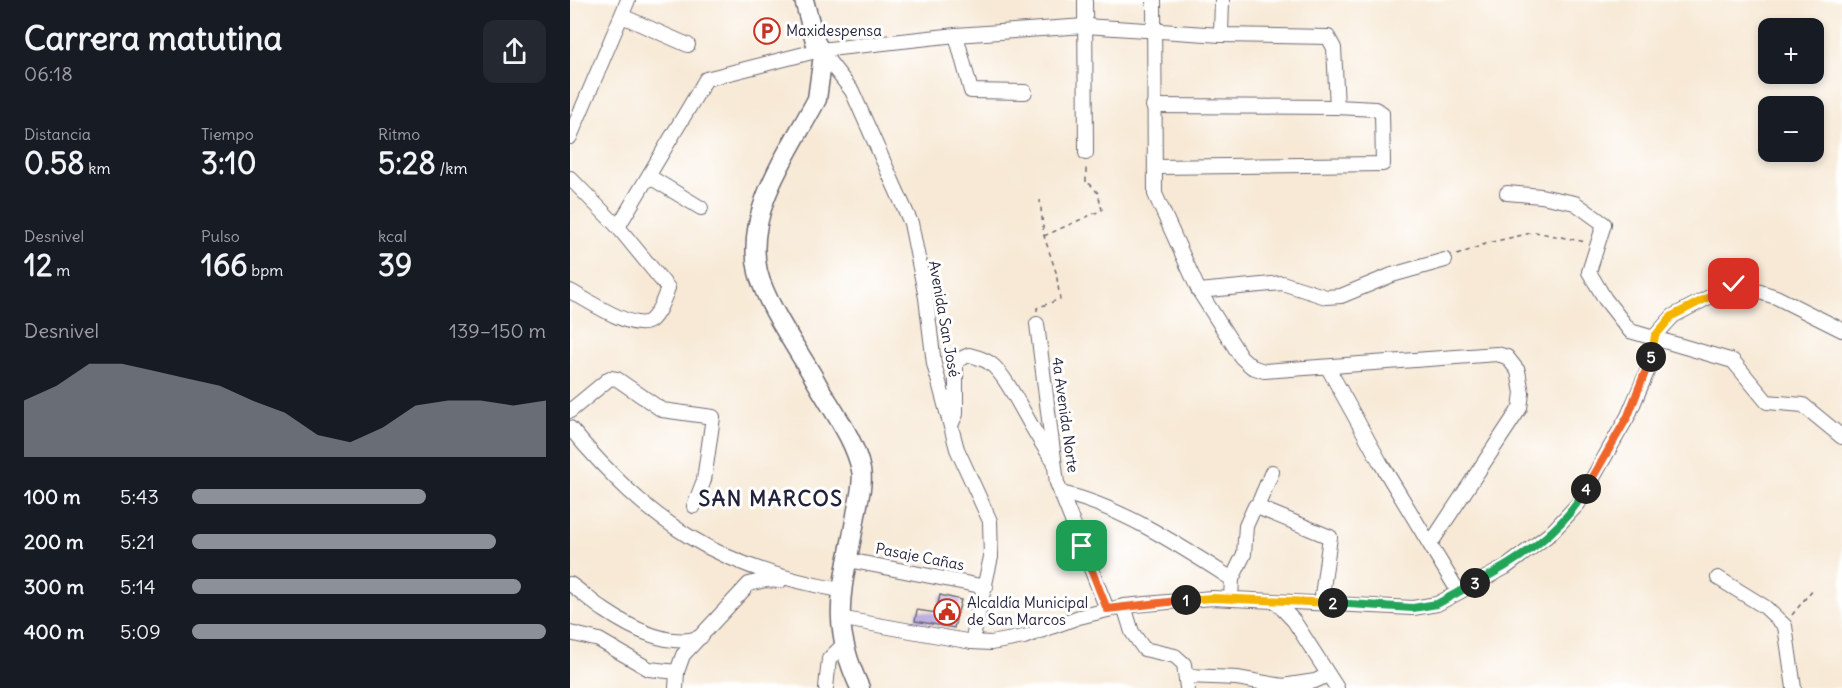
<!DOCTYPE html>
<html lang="es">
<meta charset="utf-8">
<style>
:root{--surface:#171b24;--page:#242831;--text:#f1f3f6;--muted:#9ea1a6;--accent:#8c9099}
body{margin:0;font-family:Delius,sans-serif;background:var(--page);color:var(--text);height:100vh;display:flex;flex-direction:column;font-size:22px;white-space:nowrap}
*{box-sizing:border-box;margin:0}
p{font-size:20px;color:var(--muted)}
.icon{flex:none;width:33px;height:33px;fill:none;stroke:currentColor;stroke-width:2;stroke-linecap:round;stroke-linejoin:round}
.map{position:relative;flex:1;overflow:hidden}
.drawer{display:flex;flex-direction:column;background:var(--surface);width:570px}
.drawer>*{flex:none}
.controls{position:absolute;left:1188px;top:18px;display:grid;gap:12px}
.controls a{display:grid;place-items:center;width:66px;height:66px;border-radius:12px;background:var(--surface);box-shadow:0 3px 9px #0003;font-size:30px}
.pin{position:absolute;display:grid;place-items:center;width:51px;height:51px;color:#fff;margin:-26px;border-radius:12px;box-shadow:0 3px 9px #0006}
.km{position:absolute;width:30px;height:30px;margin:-15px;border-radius:50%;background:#222;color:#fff;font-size:16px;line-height:30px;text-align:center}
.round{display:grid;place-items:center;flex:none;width:63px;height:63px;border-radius:12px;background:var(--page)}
.overview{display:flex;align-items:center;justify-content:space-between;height:102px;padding:0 24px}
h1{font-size:33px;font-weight:800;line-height:45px}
.metrics{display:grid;grid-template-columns:repeat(3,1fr);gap:9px;height:102px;padding:6px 24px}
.metrics div{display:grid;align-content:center}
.metrics b{font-size:30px;font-weight:800}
.metrics small{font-size:16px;font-weight:400}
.metrics p{font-size:16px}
.chart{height:168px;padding:12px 24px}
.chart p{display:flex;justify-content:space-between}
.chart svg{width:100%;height:108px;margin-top:6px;fill:var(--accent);opacity:.7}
ul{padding:0 24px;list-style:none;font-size:20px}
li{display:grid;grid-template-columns:96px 72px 1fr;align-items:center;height:45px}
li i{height:15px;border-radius:8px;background:var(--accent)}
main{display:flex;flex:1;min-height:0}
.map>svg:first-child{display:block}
</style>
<main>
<section class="drawer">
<div class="overview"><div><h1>Carrera matutina</h1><p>06:18</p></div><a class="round"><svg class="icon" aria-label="share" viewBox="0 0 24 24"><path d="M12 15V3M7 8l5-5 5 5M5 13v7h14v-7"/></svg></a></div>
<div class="metrics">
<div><p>Distancia</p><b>0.58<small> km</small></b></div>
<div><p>Tiempo</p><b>3:10</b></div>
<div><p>Ritmo</p><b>5:28<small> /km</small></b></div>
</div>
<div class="metrics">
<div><p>Desnivel</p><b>12<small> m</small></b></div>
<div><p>Pulso</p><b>166<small> bpm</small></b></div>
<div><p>kcal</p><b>39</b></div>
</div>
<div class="chart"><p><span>Desnivel</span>139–150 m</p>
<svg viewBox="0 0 160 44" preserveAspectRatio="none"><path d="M0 44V21L10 15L20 6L30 6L40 9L50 12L60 15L70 21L80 26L90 35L100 38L110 32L120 23L130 21L140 21L150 23L160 21V44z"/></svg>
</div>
<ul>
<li><b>100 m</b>5:43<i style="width:66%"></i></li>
<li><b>200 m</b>5:21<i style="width:86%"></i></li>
<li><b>300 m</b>5:14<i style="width:93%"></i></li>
<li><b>400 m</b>5:09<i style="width:100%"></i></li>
</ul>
</section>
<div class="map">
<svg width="1272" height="688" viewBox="0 0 1272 688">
<rect width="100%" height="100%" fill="#fff"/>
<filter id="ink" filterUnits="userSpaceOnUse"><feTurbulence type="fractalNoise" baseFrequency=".0167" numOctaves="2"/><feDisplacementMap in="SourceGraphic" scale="12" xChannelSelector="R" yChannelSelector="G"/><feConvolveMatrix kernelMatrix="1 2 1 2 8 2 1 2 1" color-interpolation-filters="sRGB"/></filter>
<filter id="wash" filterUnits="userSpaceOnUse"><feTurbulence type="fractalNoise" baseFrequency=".008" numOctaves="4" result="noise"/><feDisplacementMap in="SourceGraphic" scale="24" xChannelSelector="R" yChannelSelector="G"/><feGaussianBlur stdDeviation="1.35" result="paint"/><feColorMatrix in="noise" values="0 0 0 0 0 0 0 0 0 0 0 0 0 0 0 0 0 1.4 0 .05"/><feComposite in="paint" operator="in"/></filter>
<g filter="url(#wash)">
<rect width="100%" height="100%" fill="#f7e9d5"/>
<g id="blocks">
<path fill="#baace2" d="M 370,595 L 391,600 L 384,628 L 345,621 L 347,610 L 366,613 Z"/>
</g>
</g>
<g filter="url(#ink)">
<use href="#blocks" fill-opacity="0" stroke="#6d6871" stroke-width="1.5"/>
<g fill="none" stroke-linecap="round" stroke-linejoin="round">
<g stroke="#6d6871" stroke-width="16">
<g id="minor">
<path d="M 515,0 L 516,153"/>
<path d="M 584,0 L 585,194 L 629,291 L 671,357 L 682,367 L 694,371 L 927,354 L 937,357 L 948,371 L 952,393 L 950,408 L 861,543"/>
<path d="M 52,16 L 118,45"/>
<path d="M 386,35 L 401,91 L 455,92"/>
<path d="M 651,35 L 652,0"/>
<path d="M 250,50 L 282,91 L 341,223 L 356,298 L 364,364 L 387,449 L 420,521 L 421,557 L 402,642"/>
<path d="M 583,106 L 767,107 L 805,109 L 812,113 L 813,164 L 586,167"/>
<path d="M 0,137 L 58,0"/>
<path d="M 80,177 L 131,208"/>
<path d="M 0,178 L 48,227 L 98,288 C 94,298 89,314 80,321 C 64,332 17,300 0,291"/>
<path d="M 937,193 L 971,196 L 1005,203 L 1034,224 L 1019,272 L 1035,299 L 1060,331 L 1163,361 L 1197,402 L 1233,405 L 1272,437"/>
<path d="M 48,227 L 136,79 L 250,50 L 386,35 L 515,26 L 651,35 L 758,37 L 764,48 L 767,107"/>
<path d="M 629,291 L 712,283 L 756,297 L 771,296 L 822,275 L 875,260"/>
<path d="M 467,324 L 487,483 L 537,609"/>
<path d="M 758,368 L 810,462 L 888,591"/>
<path d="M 0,411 L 40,378 L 47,379 L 92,410 L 143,417 L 134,480 L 124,506"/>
<path d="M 382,423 L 386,414 L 386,361 L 399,355 C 407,357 415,359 421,364 C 439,377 463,435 482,458"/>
<path d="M 0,428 C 80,523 147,568 270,590"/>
<path d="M 491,493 C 548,505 612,547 662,579 L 661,598"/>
<path d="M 687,507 L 760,537 L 751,603"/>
<path d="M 278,560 L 416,587"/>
<path d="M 1148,578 L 1195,607 L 1215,626 L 1224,688"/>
<path d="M 662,579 L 674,554 L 676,526 L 685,506 L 687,507 L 702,472"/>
<path d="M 0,584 C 12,592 22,602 34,610 C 61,628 99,649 131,637"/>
<path d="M 707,603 L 724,621 L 767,688"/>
<path d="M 554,606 L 562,632 L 574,649 L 605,656 L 614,664 L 617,688"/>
<path d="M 269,618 L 402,642 L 421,643 L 454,637 L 509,617 L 554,606 L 642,598 L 843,608 L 867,604 L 936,567 L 981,533 L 1008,504 L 1058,416 L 1080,365 L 1085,336 L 1103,316 L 1164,284 L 1206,297 L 1272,330"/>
<path d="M 0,633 L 29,640 L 79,669 L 107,672"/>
<path d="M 617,676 L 667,678 L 713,686 L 745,681 L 758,675"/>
<path d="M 106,688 L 107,672 L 113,655 L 179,584 L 195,580 L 210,581"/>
<path d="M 256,688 L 259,659 L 273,645"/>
</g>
</g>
<g stroke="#6d6871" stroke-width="21">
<path id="major" d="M 234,0 L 245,41 L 253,55 L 247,99 C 220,151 174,210 188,272 C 196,305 231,354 248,385 C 263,411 285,440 291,470 C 294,483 288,502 286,515 C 274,587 257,617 290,688"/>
</g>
<g stroke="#6d6871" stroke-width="1.5" stroke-dasharray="4.5 4.5" stroke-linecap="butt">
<path d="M 474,236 L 532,210 L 528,193 L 520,184 L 516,184 L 516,165"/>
<path d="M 887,255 L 918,243 L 965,232 L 1016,242"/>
<path d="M 467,311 L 467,308 L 490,299 L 486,272 L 474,236 L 470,200"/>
<path d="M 1222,615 L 1243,589"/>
</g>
<use href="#minor" stroke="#fff" stroke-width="14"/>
<use href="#major" stroke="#fff" stroke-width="18"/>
</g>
</g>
<g fill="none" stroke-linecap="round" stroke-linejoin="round" filter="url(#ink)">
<g stroke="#fff" stroke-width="12">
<path id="split-1" d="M 512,546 L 537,609 L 616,600"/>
</g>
<g stroke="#fff" stroke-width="12">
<path id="split-2" d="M 616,600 L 642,598 L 763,603"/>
</g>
<g stroke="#fff" stroke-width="12">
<path id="split-3" d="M 763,603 L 843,608 L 867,604 L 905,583"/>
</g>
<g stroke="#fff" stroke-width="12">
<path id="split-4" d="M 905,583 C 948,561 992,532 1016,489"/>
</g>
<g stroke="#fff" stroke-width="12">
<path id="split-5" d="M 1016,489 L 1058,416 L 1081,357"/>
</g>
<g stroke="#fff" stroke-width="12">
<path id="split-6" d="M 1081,357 L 1085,336 L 1102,316 L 1164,284"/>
</g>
<use href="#split-1" stroke="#f0652b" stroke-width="8"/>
<use href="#split-2" stroke="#f5b400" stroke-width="8"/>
<use href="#split-3" stroke="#22a559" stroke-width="8"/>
<use href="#split-4" stroke="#22a559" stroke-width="8"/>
<use href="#split-5" stroke="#f0652b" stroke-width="8"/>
<use href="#split-6" stroke="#f5b400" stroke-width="8"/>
</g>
<defs>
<g id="parking-ring" transform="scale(1.35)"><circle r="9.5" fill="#fff" stroke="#c8321e" stroke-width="1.5"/><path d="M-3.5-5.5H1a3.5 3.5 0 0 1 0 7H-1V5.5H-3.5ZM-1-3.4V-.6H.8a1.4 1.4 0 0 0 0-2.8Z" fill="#c8321e"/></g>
<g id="civic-ring" transform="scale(1.35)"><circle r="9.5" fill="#fff" stroke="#c8321e" stroke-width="1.5"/><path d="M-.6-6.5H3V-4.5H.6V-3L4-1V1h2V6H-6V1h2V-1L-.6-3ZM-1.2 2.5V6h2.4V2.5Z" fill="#c8321e"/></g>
</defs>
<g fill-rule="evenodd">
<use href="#parking-ring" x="197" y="31"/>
<use href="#civic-ring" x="377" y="612"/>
</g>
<g text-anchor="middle" stroke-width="6" stroke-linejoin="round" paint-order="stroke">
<g font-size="15" fill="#22223b" stroke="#fff" text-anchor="start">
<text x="216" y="36">Maxidespensa</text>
<text x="397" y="608">Alcaldía Municipal<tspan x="397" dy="17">de San Marcos</tspan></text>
</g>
<g font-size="15" fill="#22223b" stroke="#fff">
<text transform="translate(374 319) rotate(80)" y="5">Avenida San José</text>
<text transform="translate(495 415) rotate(82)" y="5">4a Avenida Norte</text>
<text transform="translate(350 557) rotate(11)" y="5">Pasaje Cañas</text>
</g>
<g font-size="21" font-weight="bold" letter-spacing="1.5" fill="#22223b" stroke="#fff">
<text x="201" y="506">SAN MARCOS</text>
</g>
</g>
</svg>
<div class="controls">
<a>+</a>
<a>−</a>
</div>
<div class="pin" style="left:512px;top:546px;background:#1e9e55"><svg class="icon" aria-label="arrive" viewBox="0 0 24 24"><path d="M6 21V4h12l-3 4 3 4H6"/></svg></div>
<div class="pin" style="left:1164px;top:284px;background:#d93025"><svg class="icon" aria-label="check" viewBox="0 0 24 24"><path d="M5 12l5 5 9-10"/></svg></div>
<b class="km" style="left:616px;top:600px">1</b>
<b class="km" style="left:763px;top:603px">2</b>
<b class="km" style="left:905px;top:583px">3</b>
<b class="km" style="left:1016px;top:489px">4</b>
<b class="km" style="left:1081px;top:357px">5</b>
</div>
</main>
